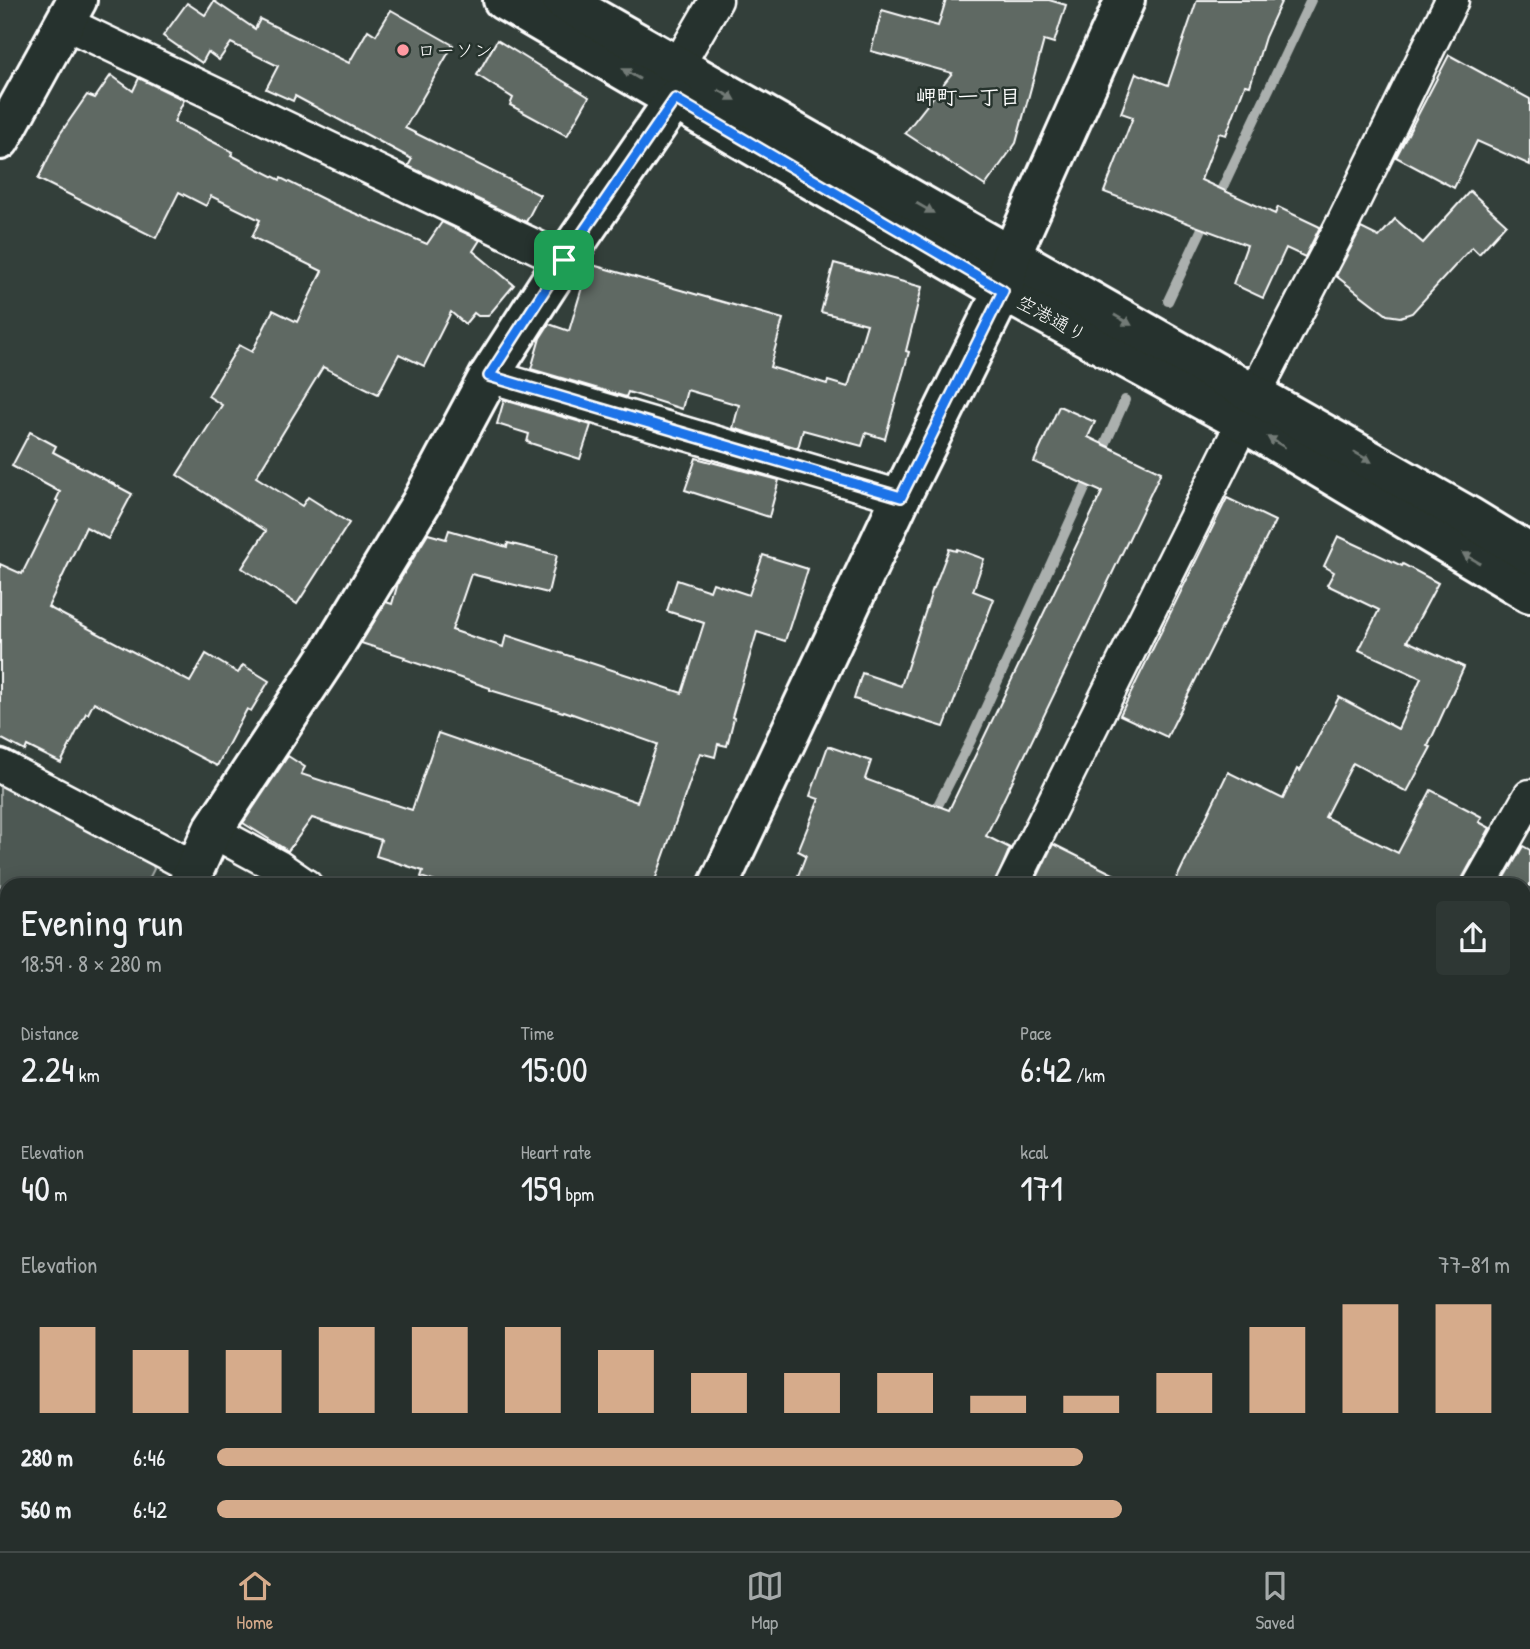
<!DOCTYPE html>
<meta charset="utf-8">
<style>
:root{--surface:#262f2c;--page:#2e3734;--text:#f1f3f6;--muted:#a4a9a9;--line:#424a48;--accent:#d6ab8b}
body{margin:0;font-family:"Patrick Hand","Klee One",sans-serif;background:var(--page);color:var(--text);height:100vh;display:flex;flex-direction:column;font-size:26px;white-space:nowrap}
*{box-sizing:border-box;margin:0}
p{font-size:23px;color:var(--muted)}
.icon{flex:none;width:38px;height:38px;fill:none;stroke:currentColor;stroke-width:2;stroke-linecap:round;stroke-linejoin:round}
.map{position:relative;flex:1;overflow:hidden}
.panel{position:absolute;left:0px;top:878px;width:1531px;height:674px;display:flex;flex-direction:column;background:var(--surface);border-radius:21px 21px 0 0;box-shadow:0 4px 18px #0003,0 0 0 2px var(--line)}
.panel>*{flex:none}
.pin{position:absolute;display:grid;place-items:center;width:60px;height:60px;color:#fff;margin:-30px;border-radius:14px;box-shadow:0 4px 10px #0006}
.round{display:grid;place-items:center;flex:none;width:74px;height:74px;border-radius:7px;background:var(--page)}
.summary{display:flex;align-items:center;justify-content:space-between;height:119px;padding:0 21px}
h1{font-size:38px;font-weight:600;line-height:52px}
.stats{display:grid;grid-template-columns:repeat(3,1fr);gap:10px;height:119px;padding:7px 21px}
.stats div{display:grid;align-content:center}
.stats b{font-size:35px;font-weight:600}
.stats small{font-size:19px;font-weight:400}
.stats p{font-size:19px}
.chart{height:196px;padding:14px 21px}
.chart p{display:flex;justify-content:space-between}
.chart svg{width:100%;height:126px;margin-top:7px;stroke:var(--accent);stroke-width:6}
ul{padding:0 21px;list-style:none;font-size:23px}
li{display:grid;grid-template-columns:112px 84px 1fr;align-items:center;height:52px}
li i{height:18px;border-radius:9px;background:var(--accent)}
.dock{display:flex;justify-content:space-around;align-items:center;height:98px;border-top:2px solid var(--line);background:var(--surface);font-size:19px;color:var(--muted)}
.dock a{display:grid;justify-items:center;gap:4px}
.dock .on{color:var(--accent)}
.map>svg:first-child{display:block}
</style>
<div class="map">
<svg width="1530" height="1551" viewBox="0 0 1530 1551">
<rect width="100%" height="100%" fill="#333f3a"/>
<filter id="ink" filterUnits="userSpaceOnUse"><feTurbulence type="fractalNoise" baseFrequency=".0143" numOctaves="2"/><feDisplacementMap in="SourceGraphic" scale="14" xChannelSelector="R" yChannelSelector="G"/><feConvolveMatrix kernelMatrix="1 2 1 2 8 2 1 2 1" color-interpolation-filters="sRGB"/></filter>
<g filter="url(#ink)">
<path fill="#4d5853" stroke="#a6aca9" stroke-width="2" d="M 0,778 L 149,854 L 154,869 L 146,885 L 7,886 L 7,1205 L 0,1221 Z"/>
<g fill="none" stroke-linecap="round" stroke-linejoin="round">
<g stroke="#abb0ae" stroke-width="10">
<path d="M 1217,199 L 1311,0"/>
<path d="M 1168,301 L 1207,218"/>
<path d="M 1100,456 L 1125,400"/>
<path d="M 933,815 L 971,740 L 1092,473"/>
</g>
</g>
<g fill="#5f6964" stroke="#fff" stroke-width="2">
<path d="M 946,0 L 1049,0 L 1066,5 L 1054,43 L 1044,40 L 1016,143 L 985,186 L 905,133 L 952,73 L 871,51 L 882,10 L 938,26 Z"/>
<path d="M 1197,0 L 1282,0 L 1265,37 L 1250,86 L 1245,85 L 1226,135 L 1219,133 L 1201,180 L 1275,214 L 1278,207 L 1320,227 L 1305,257 L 1286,248 L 1263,298 L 1233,284 L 1247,245 L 1104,192 L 1133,117 L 1121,113 L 1136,73 L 1168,85 Z"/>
<path d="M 214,1 L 255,29 L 260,19 L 349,63 L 368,30 L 376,35 L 391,10 L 453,45 L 405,128 L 540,195 L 526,222 L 408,166 L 412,159 L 295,96 L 293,101 L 266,89 L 278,66 L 231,43 L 219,60 L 208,52 L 202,63 L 163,36 L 187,3 L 205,15 Z"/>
<path d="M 497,40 L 589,97 L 567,136 L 510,105 L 513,98 L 477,75 Z"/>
<path d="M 1449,55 L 1530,99 L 1530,165 L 1477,141 L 1454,188 L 1396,157 Z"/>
<path d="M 111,75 L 133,91 L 139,78 L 184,100 L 174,122 L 233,152 L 231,155 L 280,180 L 281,178 L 333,204 L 427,244 L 442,222 L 480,240 L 473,251 L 514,285 L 488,316 L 478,316 L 474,313 L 465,324 L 451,312 L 424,366 L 399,354 L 378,394 L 323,367 L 256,477 L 302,506 L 308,497 L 349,523 L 297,604 L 242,568 L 266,531 L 177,475 L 222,405 L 208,396 L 239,345 L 252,352 L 273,310 L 297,322 L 322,271 L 252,237 L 260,220 L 211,196 L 206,206 L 179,192 L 156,238 L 38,179 L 60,134 L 87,95 L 95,98 Z"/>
<path d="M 1470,191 L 1506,224 L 1479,254 L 1472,247 L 1412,313 L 1400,317 L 1387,315 L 1336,276 L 1361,228 L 1379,237 L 1395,219 L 1423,243 Z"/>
<path d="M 834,263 L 922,287 L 906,351 L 909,352 L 885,439 L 866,433 L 862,446 L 803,430 L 798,448 L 733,428 L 739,405 L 687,390 L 682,409 L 628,392 L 626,397 L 531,369 L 540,338 L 549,324 L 569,331 L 589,264 L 783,319 L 770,367 L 827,384 L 828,381 L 848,387 L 867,324 L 821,312 Z"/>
<path d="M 504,400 L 591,425 L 580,459 L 527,442 L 529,434 L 497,424 Z"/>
<path d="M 1059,406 L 1095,422 L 1088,437 L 1161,472 L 986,836 L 1010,848 L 994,886 L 794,886 L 806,855 L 798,851 L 819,799 L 810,796 L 828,746 L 871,761 L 865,779 L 949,810 L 1102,492 L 1034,462 Z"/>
<path d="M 30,432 L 56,446 L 53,452 L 132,494 L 108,539 L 86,527 L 48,607 L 190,682 L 206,654 L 238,673 L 243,665 L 269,681 L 251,711 L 247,709 L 217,766 L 94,702 L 88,714 L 86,713 L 61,763 L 27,746 L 25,751 L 0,738 L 0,564 L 22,574 L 58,501 L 56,500 L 60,492 L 12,466 Z"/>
<path d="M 696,458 L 779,480 L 769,517 L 685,490 Z"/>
<path d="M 1227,498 L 1275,521 L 1167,737 L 1120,715 Z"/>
<path d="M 449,530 L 507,547 L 508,543 L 557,555 L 548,593 L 471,574 L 452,630 L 503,647 L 506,635 L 682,693 L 704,623 L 667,611 L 677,580 L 710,591 L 713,583 L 749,595 L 763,555 L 808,569 L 785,641 L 757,632 L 732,717 L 734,718 L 727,746 L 718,744 L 715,757 L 700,753 L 653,886 L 447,886 L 421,877 L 423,871 L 376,856 L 381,840 L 312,818 L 288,851 L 243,823 L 288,756 L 305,767 L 301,774 L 412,810 L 438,733 L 637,802 L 657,744 L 564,711 L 563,712 L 490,690 L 490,688 L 404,659 L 405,657 L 361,643 L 386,602 L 392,604 L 398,583 L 428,534 L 446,539 Z"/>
<path d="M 1338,536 L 1402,566 L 1403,564 L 1438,583 L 1407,641 L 1464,667 L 1428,746 L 1431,747 L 1407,792 L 1353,763 L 1325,817 L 1398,853 L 1431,790 L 1482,817 L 1479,822 L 1490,828 L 1463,877 L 1461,886 L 1173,886 L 1228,772 L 1283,799 L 1297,769 L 1300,771 L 1339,697 L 1398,729 L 1421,678 L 1359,650 L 1379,610 L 1327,585 L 1334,572 L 1324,566 Z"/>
<path d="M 949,549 L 956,551 L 957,549 L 984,559 L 973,591 L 994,599 L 944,727 L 854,699 L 862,673 L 901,686 L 933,588 L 934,588 Z"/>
<path d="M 1053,844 L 1137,886 L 1033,886 Z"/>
<path d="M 1523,846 L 1530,850 L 1530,886 L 1500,886 Z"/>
</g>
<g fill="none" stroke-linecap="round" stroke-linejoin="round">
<g stroke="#fff" stroke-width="37">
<g id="minor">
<path d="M 65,23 L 564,260"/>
<path d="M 677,67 L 716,0"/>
<path d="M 489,376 L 901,497"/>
<path d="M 1254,395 L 1343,223 L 1452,0"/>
<path d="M 0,766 L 195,868"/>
<path d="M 212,831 L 277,866 L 306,886"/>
<path d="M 1012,886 L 1243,422"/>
<path d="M 1479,886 L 1530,796"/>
<path d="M 1524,1065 L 1530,1068"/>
<path d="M 1524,1269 L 1530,1274"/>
<path d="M 265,1545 L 268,1551"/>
<path d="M 1503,1545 L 1509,1551"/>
<path d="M 655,1551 L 658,1545"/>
</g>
</g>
<g stroke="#fff" stroke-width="44">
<g id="tertiary">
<path d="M 503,0 L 1003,291 L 1243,422 L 1530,593"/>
<path d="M 562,0 L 1468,516 L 1530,554"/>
<path d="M 0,140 L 77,0"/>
<path d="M 187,886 L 212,831 L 333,648 L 421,503 L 489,376 L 564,260 L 675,99"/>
<path d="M 718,886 L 901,497 L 1003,291 L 1011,256 L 1125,0"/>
<path d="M 0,1273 L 7,1258"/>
<path d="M 386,1551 L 389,1545"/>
</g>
</g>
<use href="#minor" stroke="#26332d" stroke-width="32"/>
<use href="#tertiary" stroke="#26332d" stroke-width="38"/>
</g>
<defs><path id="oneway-solid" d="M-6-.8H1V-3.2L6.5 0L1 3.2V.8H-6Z" transform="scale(1.75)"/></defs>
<g fill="#727a76">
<use href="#oneway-solid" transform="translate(631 74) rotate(-150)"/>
<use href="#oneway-solid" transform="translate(727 95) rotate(30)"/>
<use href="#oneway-solid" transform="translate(925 208) rotate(30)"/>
<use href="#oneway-solid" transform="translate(1123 320) rotate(30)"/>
<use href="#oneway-solid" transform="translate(1276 442) rotate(-149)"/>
<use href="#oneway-solid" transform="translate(1363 457) rotate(30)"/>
<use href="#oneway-solid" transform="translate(1471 558) rotate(-149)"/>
</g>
</g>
<g fill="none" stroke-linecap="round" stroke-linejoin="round" filter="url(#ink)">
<g stroke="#fff" stroke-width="14">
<path id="route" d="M 675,99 L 1003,291 L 901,497 L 489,376 L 564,260 Z"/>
</g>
<use href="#route" stroke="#1a73e8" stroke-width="9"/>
</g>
<circle fill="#ff9aa2" stroke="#26332d" stroke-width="2.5" cx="403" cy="50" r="7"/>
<g text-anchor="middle" stroke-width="5" stroke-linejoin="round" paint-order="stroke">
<g font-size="19" fill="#fff" stroke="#26332d" text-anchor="start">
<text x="417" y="57">ローソン</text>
</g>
<g font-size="19" fill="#fff" stroke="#26332d">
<text transform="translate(1052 318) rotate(29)" y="7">空港通り</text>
</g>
<g font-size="21" font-weight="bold" fill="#fff" stroke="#26332d">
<text x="968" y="104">岬町一丁目</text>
</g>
</g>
</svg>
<div class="pin" style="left:564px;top:260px;background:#1e9e55"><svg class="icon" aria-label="arrive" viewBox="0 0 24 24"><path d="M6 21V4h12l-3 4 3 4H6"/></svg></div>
<section class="panel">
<div class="summary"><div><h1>Evening run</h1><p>18:59 · 8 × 280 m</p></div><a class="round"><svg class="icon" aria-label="share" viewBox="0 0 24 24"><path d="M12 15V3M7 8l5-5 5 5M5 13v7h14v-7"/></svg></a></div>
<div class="stats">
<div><p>Distance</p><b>2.24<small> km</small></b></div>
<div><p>Time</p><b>15:00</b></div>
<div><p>Pace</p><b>6:42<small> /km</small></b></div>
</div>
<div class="stats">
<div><p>Elevation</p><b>40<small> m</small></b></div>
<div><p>Heart rate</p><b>159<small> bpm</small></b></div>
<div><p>kcal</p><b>171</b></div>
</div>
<div class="chart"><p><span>Elevation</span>77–81 m</p>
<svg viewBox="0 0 160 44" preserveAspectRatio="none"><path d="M5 44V14M15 44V22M25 44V22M35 44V14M45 44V14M55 44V14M65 44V22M75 44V30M85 44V30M95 44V30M105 44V38M115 44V38M125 44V30M135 44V14M145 44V6M155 44V6"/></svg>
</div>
<ul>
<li><b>280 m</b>6:46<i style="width:67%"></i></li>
<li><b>560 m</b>6:42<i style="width:70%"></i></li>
</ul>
</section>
</div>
<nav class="dock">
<a class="on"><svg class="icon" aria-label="home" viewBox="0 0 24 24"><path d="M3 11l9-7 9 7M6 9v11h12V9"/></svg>Home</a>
<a><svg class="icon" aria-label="map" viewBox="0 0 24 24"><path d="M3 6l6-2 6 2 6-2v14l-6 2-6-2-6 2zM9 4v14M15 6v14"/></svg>Map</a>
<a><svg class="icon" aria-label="saved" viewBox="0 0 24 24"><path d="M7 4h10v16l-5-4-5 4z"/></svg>Saved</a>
</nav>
